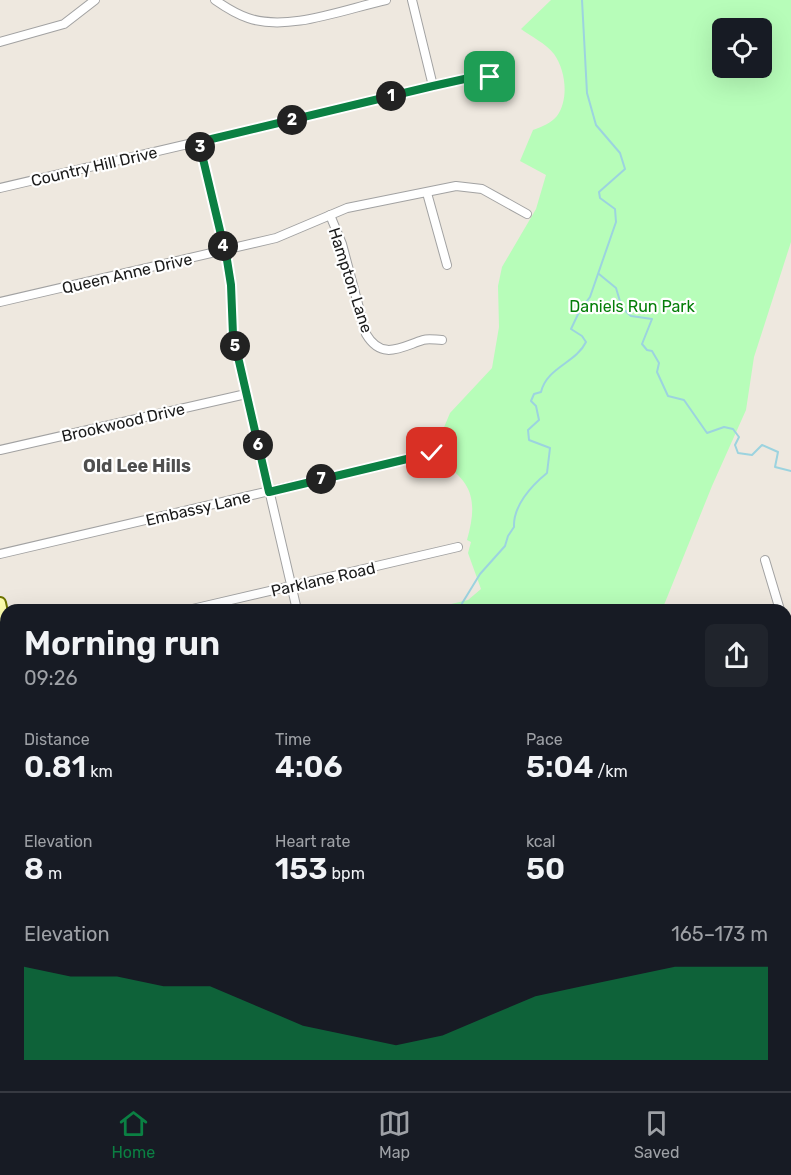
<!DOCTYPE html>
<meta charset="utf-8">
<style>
:root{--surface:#171b24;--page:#20242c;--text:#f1f3f6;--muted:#9ea1a6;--line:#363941;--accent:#0b8043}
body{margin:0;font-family:Rubik,sans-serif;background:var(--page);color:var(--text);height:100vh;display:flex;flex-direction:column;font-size:22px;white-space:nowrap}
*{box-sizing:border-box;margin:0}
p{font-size:20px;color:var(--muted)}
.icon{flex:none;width:33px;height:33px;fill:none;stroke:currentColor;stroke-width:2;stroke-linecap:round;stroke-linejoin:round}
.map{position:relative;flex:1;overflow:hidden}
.sheet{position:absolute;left:0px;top:604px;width:792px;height:488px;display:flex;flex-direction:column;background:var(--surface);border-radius:18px 18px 0 0;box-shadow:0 6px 24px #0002}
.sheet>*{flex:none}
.fabs{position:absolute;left:712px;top:18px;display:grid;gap:12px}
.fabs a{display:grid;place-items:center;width:60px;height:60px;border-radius:9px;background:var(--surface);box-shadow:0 6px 24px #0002;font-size:30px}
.pin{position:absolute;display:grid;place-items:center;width:51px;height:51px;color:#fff;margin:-26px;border-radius:12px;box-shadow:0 3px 9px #0006}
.km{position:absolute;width:30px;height:30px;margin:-15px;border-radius:50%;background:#222;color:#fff;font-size:16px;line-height:30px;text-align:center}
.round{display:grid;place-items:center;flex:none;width:63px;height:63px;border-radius:9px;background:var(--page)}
.overview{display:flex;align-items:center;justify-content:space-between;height:102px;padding:0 24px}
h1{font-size:33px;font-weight:600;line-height:45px}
.figures{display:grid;grid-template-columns:repeat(3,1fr);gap:9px;height:102px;padding:6px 24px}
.figures div{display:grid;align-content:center}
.figures b{font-size:30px;font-weight:600}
.figures small{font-size:16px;font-weight:400}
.figures p{font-size:16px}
.chart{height:168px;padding:12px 24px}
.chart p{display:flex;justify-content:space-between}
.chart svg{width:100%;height:108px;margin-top:6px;fill:var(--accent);opacity:.7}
.menu{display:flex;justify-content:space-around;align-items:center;height:84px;border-top:2px solid var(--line);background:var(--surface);font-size:16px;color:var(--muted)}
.menu a{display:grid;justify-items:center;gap:3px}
.menu .current{color:var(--accent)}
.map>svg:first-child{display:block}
</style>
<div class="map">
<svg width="791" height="1091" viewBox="0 0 791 1091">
<rect width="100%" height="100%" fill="#eee8df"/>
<path fill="#caeca1" d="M 6,1082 L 6,1086 L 88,1086 L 89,1089 L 77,1091 L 3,1091 L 2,1084 Z"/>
<path fill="#b7fdb9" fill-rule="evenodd" d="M 551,0 L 791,0 L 791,242 L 754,357 L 746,410 L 712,486 L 662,610 L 426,610 L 468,600 L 481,589 L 468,553 L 471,542 L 467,540 C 477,504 475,483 441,462 L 447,451 L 437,444 L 450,413 L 492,368 L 499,327 L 498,286 L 502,267 L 536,209 L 546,175 L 520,161 L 533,130 C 542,127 551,123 557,116 C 569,99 566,71 554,54 C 545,43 532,37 521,29 ZM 723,28 L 762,28 L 762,68 L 723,68 Z"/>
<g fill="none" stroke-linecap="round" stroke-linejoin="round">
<g stroke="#9cd3df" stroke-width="2">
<path d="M 599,274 L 616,288 L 622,308 L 631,316 L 652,319 L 642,344 L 647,350 L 652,351 L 659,363 L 657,372 L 668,396 L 684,400 L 707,433 L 724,427 L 733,429 L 739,437 L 735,445 L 738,453 L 752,455 L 762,445 L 778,452 L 775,467 L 791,471"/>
<path d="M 458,610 L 480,574 L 505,546 L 508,536 L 514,527 C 513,506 531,486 547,473 L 550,448 L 529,440 L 528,430 L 539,420 L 536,406 L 531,401 L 534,394 L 541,392 C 547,367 576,363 586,342 L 582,336 L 571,329 L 580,310 L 590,297 L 616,222 L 615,209 L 600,198 L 599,192 L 625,169 L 620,153 L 596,125 L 587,93 L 582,0"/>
<path d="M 295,1091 L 295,1086"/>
</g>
<g stroke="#a2a2a2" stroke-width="10">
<g id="minor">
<path d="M 215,0 C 225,7 236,14 248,18 C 288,32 345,9 386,0"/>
<path d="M 412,0 L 433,86"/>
<path d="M 0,42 L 64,24 L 95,0"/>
<path d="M 199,142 L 227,260 L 231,285 L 233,335 L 297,610"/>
<path d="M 0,188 L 478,76 L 490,77 L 504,82"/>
<path d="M 427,193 L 447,265"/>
<path d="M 330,215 L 342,244 L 366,334 C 382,361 401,347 423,340 C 429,338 436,340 442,340"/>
<path d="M 0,302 L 276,238 L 347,208 L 456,186 L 482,189 L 527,214"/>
<path d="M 0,450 L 246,394"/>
<path d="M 0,554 L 432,453"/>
<path d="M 765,560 L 780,610"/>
<path d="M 188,610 L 458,547"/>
<path d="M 786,632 L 790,646"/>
<path d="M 786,816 L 791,818"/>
<path d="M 0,883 L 6,882"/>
<path d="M 786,920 L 791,927"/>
<path d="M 0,948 L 6,976"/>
<path d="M 0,996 L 6,989"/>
<path d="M 409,1086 L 423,1091"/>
<path d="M 717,1086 L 731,1091"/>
<path d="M 398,1091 L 400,1087 L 405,1086"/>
</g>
</g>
<g stroke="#6e7400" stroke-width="14">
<g id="secondary">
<path d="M 0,603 L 6,631"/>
<path d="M 98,1086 L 99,1091"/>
</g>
</g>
<use href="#minor" stroke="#fff" stroke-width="8"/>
<use href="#secondary" stroke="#fdfdae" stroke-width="10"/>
</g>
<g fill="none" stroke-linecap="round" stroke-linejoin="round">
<g stroke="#fff" stroke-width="12">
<path id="route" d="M 432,453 L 269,492 L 233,335 L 231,285 L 227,260 L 199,142 L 433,86 L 478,76 L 490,77"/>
</g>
<use href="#route" stroke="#0b8043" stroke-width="8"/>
</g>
<g text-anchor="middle" stroke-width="4.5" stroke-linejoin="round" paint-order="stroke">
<g font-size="16" fill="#1b1b1b" stroke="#fff">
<text transform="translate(94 166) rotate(-13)" y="6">Country Hill Drive</text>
<text transform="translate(127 273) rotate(-13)" y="6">Queen Anne Drive</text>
<text transform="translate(351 280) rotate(72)" y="6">Hampton Lane</text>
<text transform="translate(123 422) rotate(-13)" y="6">Brookwood Drive</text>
<text transform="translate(198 508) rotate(-13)" y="6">Embassy Lane</text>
<text transform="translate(323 579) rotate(-13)" y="6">Parklane Road</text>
</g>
<g font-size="16" fill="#047e08" stroke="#fff">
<text x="632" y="312">Daniels Run Park</text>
</g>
<g font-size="18" font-weight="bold" fill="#4e4e4e" stroke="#fff">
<text x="137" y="472">Old Lee Hills</text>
</g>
</g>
</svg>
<div class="fabs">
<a><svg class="icon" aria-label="locate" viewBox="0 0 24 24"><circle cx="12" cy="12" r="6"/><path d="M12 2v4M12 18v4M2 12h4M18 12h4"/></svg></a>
</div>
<div class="pin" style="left:490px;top:77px;background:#1e9e55"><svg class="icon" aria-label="arrive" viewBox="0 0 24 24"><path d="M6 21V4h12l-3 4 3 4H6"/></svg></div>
<div class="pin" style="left:432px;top:453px;background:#d93025"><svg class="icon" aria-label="check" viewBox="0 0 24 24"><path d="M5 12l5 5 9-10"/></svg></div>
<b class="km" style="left:391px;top:96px">1</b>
<b class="km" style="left:292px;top:120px">2</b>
<b class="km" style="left:200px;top:147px">3</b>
<b class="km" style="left:223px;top:246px">4</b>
<b class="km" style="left:235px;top:346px">5</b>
<b class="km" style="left:258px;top:445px">6</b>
<b class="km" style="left:321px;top:479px">7</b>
<section class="sheet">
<div class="overview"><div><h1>Morning run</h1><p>09:26</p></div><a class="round"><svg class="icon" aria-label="share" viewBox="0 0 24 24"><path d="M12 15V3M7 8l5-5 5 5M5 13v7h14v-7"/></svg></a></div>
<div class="figures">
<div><p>Distance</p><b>0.81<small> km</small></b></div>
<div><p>Time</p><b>4:06</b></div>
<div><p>Pace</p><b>5:04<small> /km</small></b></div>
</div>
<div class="figures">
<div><p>Elevation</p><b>8<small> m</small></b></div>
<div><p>Heart rate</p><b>153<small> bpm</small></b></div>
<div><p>kcal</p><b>50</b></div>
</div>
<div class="chart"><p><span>Elevation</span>165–173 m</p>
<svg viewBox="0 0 160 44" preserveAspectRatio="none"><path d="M0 44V6L10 10L20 10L30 14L40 14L50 22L60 30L70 34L80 38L90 34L100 26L110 18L120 14L130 10L140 6L150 6L160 6V44z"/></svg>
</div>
</section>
</div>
<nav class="menu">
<a class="current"><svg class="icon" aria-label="home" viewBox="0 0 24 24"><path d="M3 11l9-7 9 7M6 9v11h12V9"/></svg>Home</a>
<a><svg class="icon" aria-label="map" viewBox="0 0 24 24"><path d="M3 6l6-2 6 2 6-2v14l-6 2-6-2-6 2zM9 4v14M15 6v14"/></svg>Map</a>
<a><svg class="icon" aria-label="saved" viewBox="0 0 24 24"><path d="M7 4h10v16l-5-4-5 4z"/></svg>Saved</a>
</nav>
